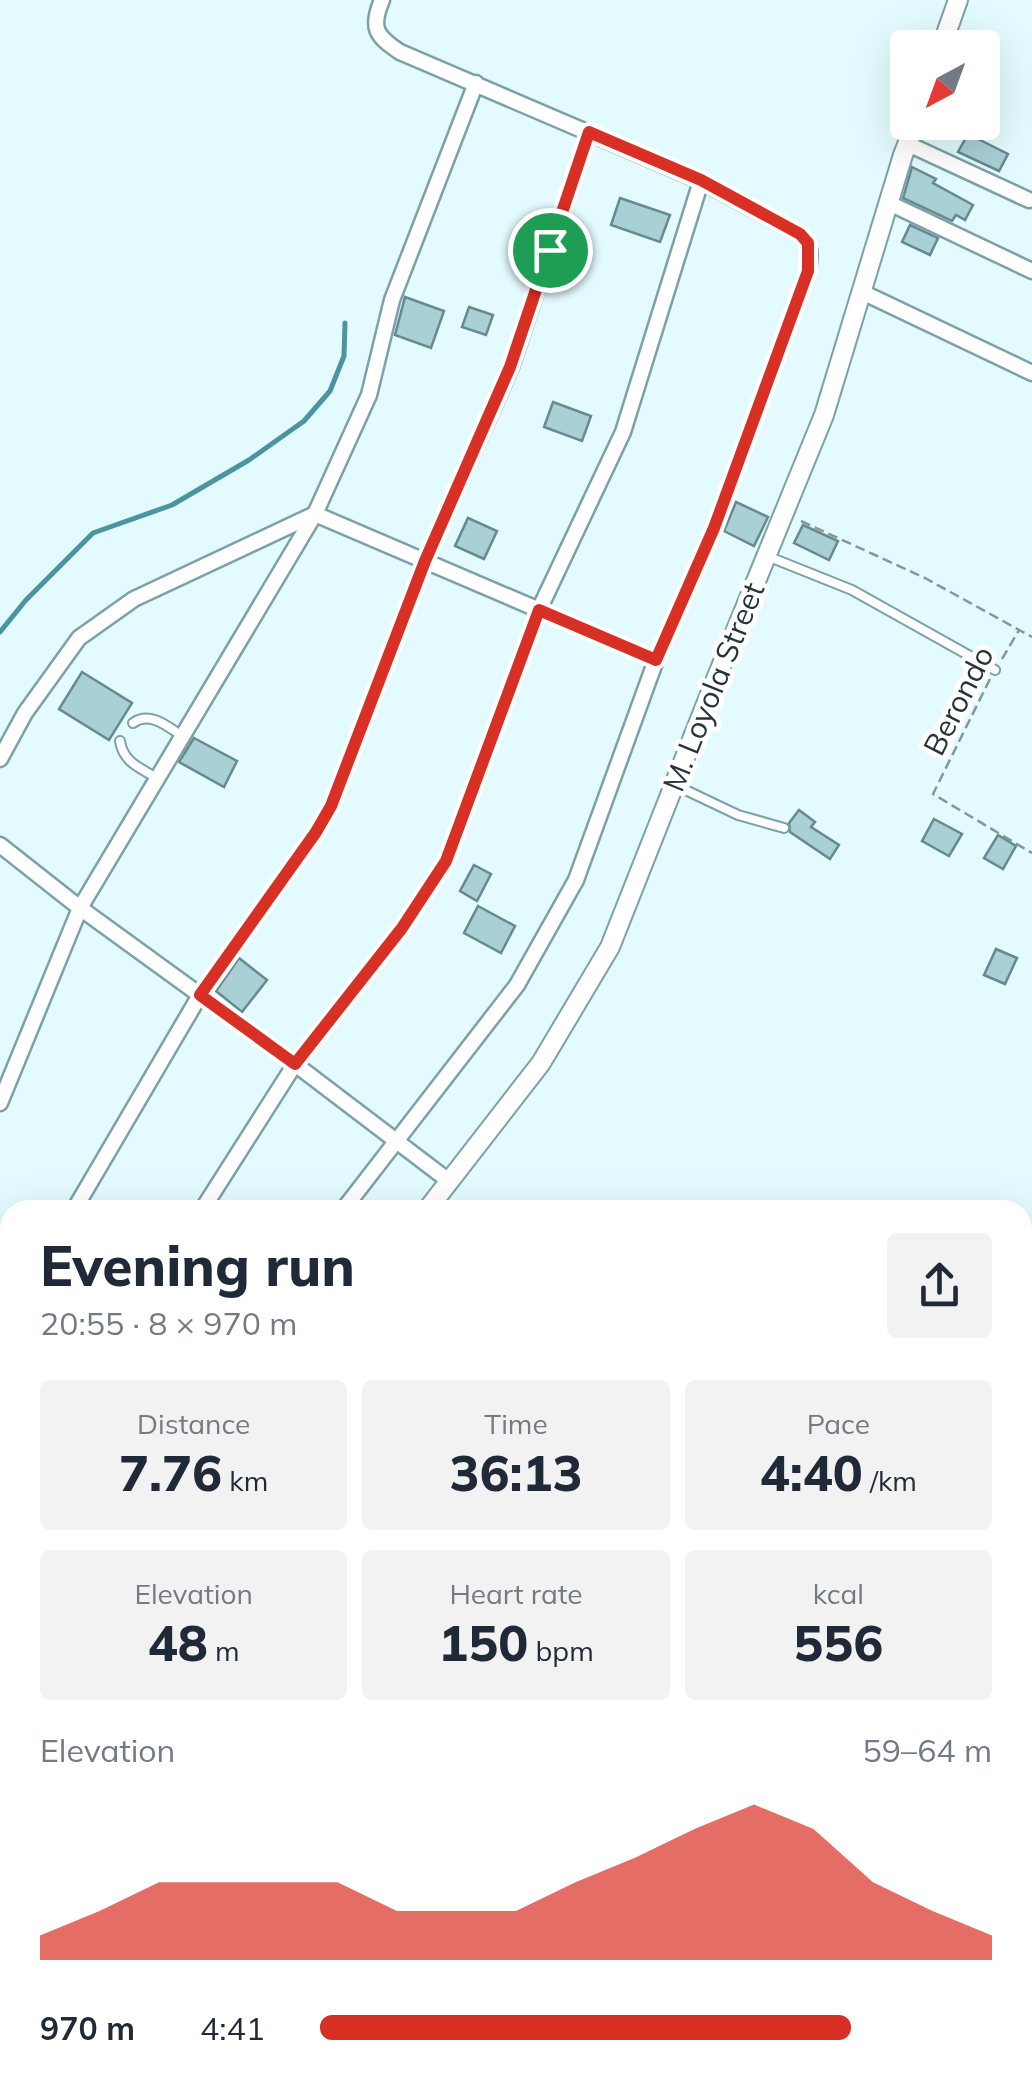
<!DOCTYPE html>
<meta charset="utf-8">
<style>
:root{--surface:#fff;--page:#f2f2f3;--text:#1f2937;--muted:#747a83;--accent:#d93025}
body{margin:0;font-family:Mulish,sans-serif;background:var(--page);color:var(--text);height:100vh;display:flex;flex-direction:column;font-size:38px;white-space:nowrap}
*{box-sizing:border-box;margin:0}
p{font-size:32px;color:var(--muted)}
.icon{flex:none;width:55px;height:55px;fill:none;stroke:currentColor;stroke-width:2;stroke-linecap:round;stroke-linejoin:round}
.map{position:relative;flex:1;overflow:hidden}
.panel{position:absolute;left:0px;top:1200px;width:1032px;height:885px;display:flex;flex-direction:column;background:var(--surface);border-radius:30px 30px 0 0;box-shadow:0 10px 40px #0002}
.panel>*{flex:none}
.needle{width:65px;rotate:221deg}
.tools{position:absolute;left:890px;top:30px;display:grid;gap:20px}
.tools a{display:grid;place-items:center;width:110px;height:110px;border-radius:10px;background:var(--surface);box-shadow:0 10px 40px #0002;font-size:50px}
.pin{position:absolute;display:grid;place-items:center;width:85px;height:85px;color:#fff;margin:-42px;border:5px solid #fff;border-radius:50%;box-shadow:0 2px 10px #0007}
.round{display:grid;place-items:center;flex:none;width:105px;height:105px;border-radius:10px;background:var(--page)}
.summary{display:flex;align-items:center;justify-content:space-between;height:170px;padding:0 40px}
h1{font-size:55px;font-weight:800;line-height:75px}
.figures{display:grid;grid-template-columns:repeat(3,1fr);gap:15px;height:170px;padding:10px 40px}
.figures div{display:grid;align-content:center;border-radius:10px;background:var(--page);text-align:center}
.figures b{font-size:50px;font-weight:800}
.figures small{font-size:28px;font-weight:400}
.figures p{font-size:28px}
.chart{height:280px;padding:20px 40px}
.chart p{display:flex;justify-content:space-between}
.chart svg{width:100%;height:180px;margin-top:10px;fill:var(--accent);opacity:.7}
ul{padding:0 40px;list-style:none;font-size:32px}
li{display:grid;grid-template-columns:160px 120px 1fr;align-items:center;height:75px}
li i{height:25px;border-radius:12px;background:var(--accent)}
.map>svg:first-child{display:block}
</style>
<div class="map">
<svg width="1032" height="2085" viewBox="0 0 1032 2085">
<rect width="100%" height="100%" fill="#e3fbfe"/>
<g fill="none" stroke-linecap="round" stroke-linejoin="round">
<g stroke="#4a959f" stroke-width="5">
<path d="M 0,632 L 26,600 L 93,533 L 172,505 L 249,460 L 304,421 L 330,391 L 344,356 L 345,323"/>
<path d="M 1024,2085 L 1032,2075"/>
</g>
</g>
<g fill="#a9d0d5" stroke="#658a8f" stroke-width="2.5">
<path d="M 968,134 L 1008,154 L 999,171 L 958,152 Z"/>
<path d="M 912,167 L 936,179 L 933,183 L 973,205 L 965,220 L 956,215 L 952,221 L 903,198 Z"/>
<path d="M 620,198 L 670,215 L 660,242 L 611,225 Z"/>
<path d="M 910,225 L 938,238 L 930,255 L 902,242 Z"/>
<path d="M 405,297 L 444,311 L 431,348 L 395,335 Z"/>
<path d="M 469,307 L 493,315 L 486,335 L 462,327 Z"/>
<path d="M 553,402 L 591,416 L 582,441 L 544,427 Z"/>
<path d="M 736,502 L 768,517 L 754,546 L 724,531 Z"/>
<path d="M 468,518 L 497,531 L 484,559 L 455,546 Z"/>
<path d="M 803,525 L 838,541 L 829,560 L 794,543 Z"/>
<path d="M 82,672 L 132,703 L 109,740 L 59,709 Z"/>
<path d="M 194,738 L 237,761 L 224,787 L 179,762 Z"/>
<path d="M 799,810 L 815,822 L 811,827 L 839,845 L 830,859 L 790,832 L 789,823 Z"/>
<path d="M 934,819 L 962,834 L 949,856 L 922,841 Z"/>
<path d="M 998,835 L 1016,846 L 1003,869 L 984,858 Z"/>
<path d="M 474,865 L 491,874 L 477,901 L 460,891 Z"/>
<path d="M 478,906 L 515,926 L 501,953 L 464,933 Z"/>
<path d="M 996,949 L 1017,958 L 1005,984 L 984,975 Z"/>
<path d="M 239,958 L 267,980 L 242,1012 L 216,991 Z"/>
</g>
<g fill="none" stroke-linecap="round" stroke-linejoin="round">
<g stroke="#7ca1a7" stroke-width="12">
<g id="service">
<path d="M 767,556 L 852,590 L 995,670"/>
<path d="M 133,723 C 150,711 167,726 182,736"/>
<path d="M 120,741 C 123,762 140,768 157,778"/>
<path d="M 675,785 L 738,815 L 784,828"/>
</g>
</g>
<g stroke="#7ca1a7" stroke-width="19">
<g id="minor">
<path d="M 908,144 L 1029,200"/>
<path d="M 889,203 L 1032,271"/>
<path d="M 862,292 L 1032,373"/>
<path d="M 0,759 L 25,713 L 79,638 L 134,599 L 315,514 L 656,660"/>
<path d="M 0,845 L 80,908 L 295,1064 L 441,1175"/>
<path d="M 0,1103 L 80,908 L 315,514 L 369,395 L 392,300 L 476,83"/>
<path d="M 74,1210 L 200,995 L 316,832 L 331,806 L 425,561 L 511,367 L 589,132"/>
<path d="M 202,1210 L 295,1064 L 402,928 L 446,861 L 539,610 L 623,432 L 701,181"/>
<path d="M 343,1210 L 517,985 L 576,880 L 656,660 L 714,528 L 808,271 C 810,255 812,247 801,235 L 701,181 L 400,52 C 376,36 370,28 382,0"/>
<path d="M 107,2085 L 113,2075"/>
</g>
</g>
<g stroke="#7ca1a7" stroke-width="22">
<g id="tertiary">
<path d="M 941,48 L 958,0"/>
<path d="M 427,1210 L 541,1063 L 610,947 L 716,679 L 824,415 L 903,155 L 916,122"/>
<path d="M 0,1737 L 10,1725"/>
</g>
</g>
<g stroke="#84989b" stroke-width="2.5" stroke-dasharray="10 5" stroke-linecap="butt">
<path d="M 801,521 L 925,578 L 1032,637"/>
<path d="M 1002,659 L 1019,630"/>
<path d="M 990,679 L 933,794 L 1032,853"/>
</g>
<use href="#service" stroke="#fff" stroke-width="8"/>
<use href="#minor" stroke="#fff" stroke-width="14"/>
<use href="#tertiary" stroke="#fff" stroke-width="18"/>
</g>
<g fill="none" stroke-linecap="round" stroke-linejoin="round">
<g stroke="#fff" stroke-width="20">
<path id="route" d="M 589,132 L 701,180 L 800,234 L 808,243 L 808,271 L 714,528 L 656,660 L 539,610 L 446,861 L 402,928 L 295,1064 L 200,995 L 316,832 L 331,806 L 425,561 L 510,367 Z"/>
</g>
<use href="#route" stroke="#d93025" stroke-width="12"/>
</g>
<g text-anchor="middle" stroke-width="10" stroke-linejoin="round" paint-order="stroke">
<g font-size="30" fill="#263638" stroke="#fff">
<text transform="translate(714 687) rotate(-68)" y="10">M. Loyola Street</text>
<text transform="translate(959 701) rotate(-63)" y="10">Berondo</text>
</g>
</g>
</svg>
<div class="tools">
<a><svg class="needle" viewBox="-14 -14 28 28"><path d="M0-13l5 13h-10z" fill="#e53935"/><path d="M0 13l5-13h-10z" fill="#747a83"/></svg></a>
</div>
<div class="pin" style="left:550px;top:250px;background:#1e9e55"><svg class="icon" aria-label="arrive" viewBox="0 0 24 24"><path d="M6 21V4h12l-3 4 3 4H6"/></svg></div>
<section class="panel">
<div class="summary"><div><h1>Evening run</h1><p>20:55 · 8 × 970 m</p></div><a class="round"><svg class="icon" aria-label="share" viewBox="0 0 24 24"><path d="M12 15V3M7 8l5-5 5 5M5 13v7h14v-7"/></svg></a></div>
<div class="figures">
<div><p>Distance</p><b>7.76<small> km</small></b></div>
<div><p>Time</p><b>36:13</b></div>
<div><p>Pace</p><b>4:40<small> /km</small></b></div>
</div>
<div class="figures">
<div><p>Elevation</p><b>48<small> m</small></b></div>
<div><p>Heart rate</p><b>150<small> bpm</small></b></div>
<div><p>kcal</p><b>556</b></div>
</div>
<div class="chart"><p><span>Elevation</span>59–64 m</p>
<svg viewBox="0 0 160 44" preserveAspectRatio="none"><path d="M0 44V38L10 32L20 25L30 25L40 25L50 25L60 32L70 32L80 32L90 25L100 19L110 12L120 6L130 12L140 25L150 32L160 38V44z"/></svg>
</div>
<ul>
<li><b>970 m</b>4:41<i style="width:79%"></i></li>
</ul>
</section>
</div>
